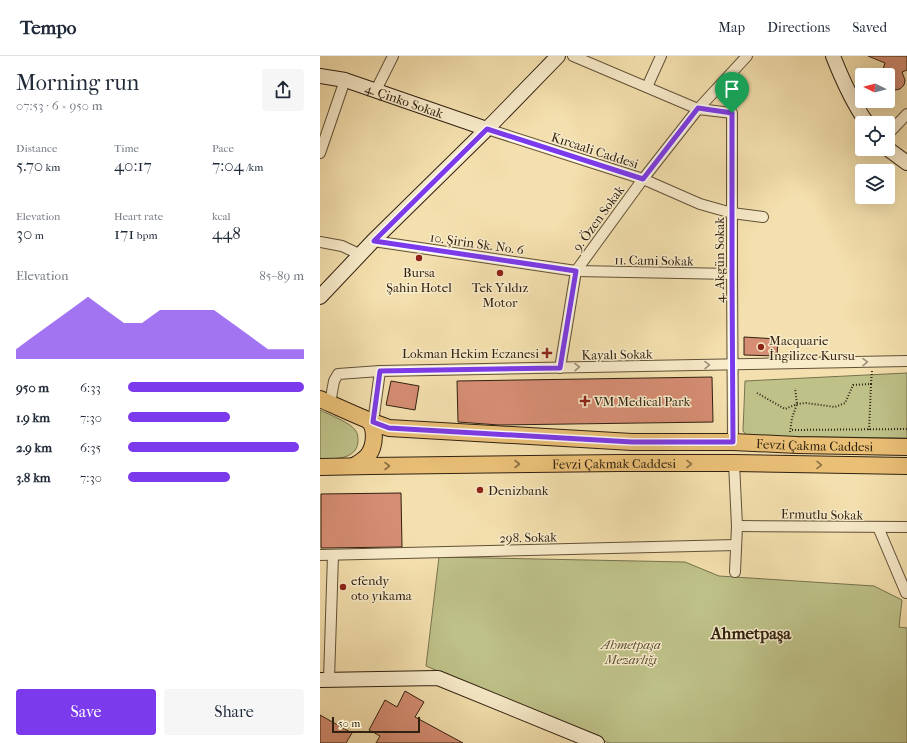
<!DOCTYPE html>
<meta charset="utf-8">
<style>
:root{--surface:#fff;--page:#f6f6f7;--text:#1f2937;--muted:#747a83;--line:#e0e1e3;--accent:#7c3aed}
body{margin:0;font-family:"IM FELL French Canon",serif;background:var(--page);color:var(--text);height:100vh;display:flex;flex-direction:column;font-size:15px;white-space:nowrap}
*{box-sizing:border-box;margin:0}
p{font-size:13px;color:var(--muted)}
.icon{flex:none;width:22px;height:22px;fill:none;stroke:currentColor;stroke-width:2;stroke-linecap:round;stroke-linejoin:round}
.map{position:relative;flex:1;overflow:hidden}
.drawer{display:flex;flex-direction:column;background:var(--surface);width:320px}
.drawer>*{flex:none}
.needle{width:26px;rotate:276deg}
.controls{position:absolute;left:535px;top:12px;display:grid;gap:8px}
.controls a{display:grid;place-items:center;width:40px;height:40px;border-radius:4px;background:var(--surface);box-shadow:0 4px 16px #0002;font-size:20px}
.scale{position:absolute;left:12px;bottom:10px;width:88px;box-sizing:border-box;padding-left:4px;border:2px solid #302111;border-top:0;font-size:11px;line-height:14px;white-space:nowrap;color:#302111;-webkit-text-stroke:3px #f8ebca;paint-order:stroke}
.pin{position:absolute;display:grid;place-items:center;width:34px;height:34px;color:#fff;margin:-41px -17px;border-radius:50% 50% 50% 0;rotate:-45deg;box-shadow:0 0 4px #0007}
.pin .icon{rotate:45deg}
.round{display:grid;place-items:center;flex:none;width:42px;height:42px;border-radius:4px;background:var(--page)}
.head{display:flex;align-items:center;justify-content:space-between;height:68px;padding:0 16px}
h1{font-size:22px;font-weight:600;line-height:30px}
.stats{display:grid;grid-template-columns:repeat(3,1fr);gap:6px;height:68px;padding:4px 16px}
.stats div{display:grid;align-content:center}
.stats b{font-size:17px;font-weight:600}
.stats small{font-size:11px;font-weight:400}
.stats p{font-size:11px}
.chart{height:112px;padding:8px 16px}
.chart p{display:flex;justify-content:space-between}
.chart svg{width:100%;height:72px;margin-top:4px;fill:var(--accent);opacity:.7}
.action{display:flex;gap:8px;margin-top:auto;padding:8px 16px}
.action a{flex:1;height:46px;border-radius:4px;background:var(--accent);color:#fff;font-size:16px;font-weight:600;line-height:46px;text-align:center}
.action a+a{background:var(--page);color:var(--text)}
ul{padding:0 16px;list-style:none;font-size:13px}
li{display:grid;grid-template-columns:64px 48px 1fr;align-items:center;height:30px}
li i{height:10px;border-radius:5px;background:var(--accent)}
header{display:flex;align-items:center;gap:24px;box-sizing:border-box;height:56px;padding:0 20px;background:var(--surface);border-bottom:1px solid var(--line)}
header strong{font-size:19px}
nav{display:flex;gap:22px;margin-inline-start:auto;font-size:14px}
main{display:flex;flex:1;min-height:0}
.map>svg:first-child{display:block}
</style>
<header>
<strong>Tempo</strong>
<nav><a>Map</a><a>Directions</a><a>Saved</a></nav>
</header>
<main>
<section class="drawer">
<div class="head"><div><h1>Morning run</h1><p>07:53 · 6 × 950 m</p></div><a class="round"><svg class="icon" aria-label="share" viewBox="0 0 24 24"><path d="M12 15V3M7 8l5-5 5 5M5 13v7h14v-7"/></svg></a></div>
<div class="stats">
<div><p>Distance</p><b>5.70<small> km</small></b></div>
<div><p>Time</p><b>40:17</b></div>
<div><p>Pace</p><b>7:04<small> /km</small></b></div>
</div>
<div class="stats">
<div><p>Elevation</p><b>30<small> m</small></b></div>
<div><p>Heart rate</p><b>171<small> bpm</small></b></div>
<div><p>kcal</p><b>448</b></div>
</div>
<div class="chart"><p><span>Elevation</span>85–89 m</p>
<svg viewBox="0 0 160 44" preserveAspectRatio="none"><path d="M0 44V38L10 30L20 22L30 14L40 6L50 14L60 22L70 22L80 14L90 14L100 14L110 14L120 22L130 30L140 38L150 38L160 38V44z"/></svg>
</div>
<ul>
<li><b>950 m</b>6:33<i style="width:100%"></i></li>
<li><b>1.9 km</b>7:30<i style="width:58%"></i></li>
<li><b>2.9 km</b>6:35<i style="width:97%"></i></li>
<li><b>3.8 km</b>7:30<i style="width:58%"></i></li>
</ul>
<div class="action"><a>Save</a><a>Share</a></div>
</section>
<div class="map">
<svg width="587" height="687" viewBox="0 0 587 687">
<rect width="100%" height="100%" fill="#f4e0ae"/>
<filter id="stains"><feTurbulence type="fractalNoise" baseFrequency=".005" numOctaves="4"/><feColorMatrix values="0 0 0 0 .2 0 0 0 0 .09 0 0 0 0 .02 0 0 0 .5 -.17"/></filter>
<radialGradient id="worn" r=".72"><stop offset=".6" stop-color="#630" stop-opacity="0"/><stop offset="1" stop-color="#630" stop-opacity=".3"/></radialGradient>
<g fill="#bec289" stroke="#77724d">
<path d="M 587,317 L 587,382 L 427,380 L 423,375 L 425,325 Z"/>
<path d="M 0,354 C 8,358 31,367 35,374 C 38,377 38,382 38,386 C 36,404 14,403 0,403 Z"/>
<path d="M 119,501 L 365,506 L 399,520 L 554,530 L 582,544 L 579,571 L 587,572 L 587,687 L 289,687 L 106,610 Z"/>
</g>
<g fill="#d58d73" stroke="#302111">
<path d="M 548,0 L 587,0 L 587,14 L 582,16 L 585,24 L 584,29 L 580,33 L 575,34 L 568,32 L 568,19 L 561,19 L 565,7 Z"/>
<path d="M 424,281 L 458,283 L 457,300 L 424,299 Z"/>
<path d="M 392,321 L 393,366 L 179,369 L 138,366 L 137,325 Z"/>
<path d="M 71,325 L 99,330 L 95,354 L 66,349 Z"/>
<path d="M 81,437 L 82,491 L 1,492 L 1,438 Z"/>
<path d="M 85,635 L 104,646 L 95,661 L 143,687 L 56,687 L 60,680 L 49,674 L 65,644 L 77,651 Z"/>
<path d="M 0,659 L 32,677 L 26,687 L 0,687 Z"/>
</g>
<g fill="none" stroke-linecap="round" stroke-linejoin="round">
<g stroke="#615138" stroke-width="12">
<g id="street">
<path d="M 253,0 L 378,53 L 412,57 L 412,218 L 413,386"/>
<path d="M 327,31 L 341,0"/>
<path d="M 56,34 L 73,0"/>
<path d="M 167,73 L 323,123 L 380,148 L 412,157 L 443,161"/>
<path d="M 568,78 L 587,58"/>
<path d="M 0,97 L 25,24"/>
<path d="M 53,185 L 256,215 L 412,218"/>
<path d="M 0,186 L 22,190 L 41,199"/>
<path d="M 240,312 L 256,215 L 323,123 L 378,53 L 427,0"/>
<path d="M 10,347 L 14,325 L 18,318 L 60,315"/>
<path d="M 53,367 L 60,315 L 587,305"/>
<path d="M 414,407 L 417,470 L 415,516"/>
<path d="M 417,470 L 587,471"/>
<path d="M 558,471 L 586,537 L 587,537"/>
<path d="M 0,499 L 416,489"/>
<path d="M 9,623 L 13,499"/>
</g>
</g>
<g stroke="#302111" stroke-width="16">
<g id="secondary">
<path d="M 513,0 C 522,23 532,46 547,67"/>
<path id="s1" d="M 0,20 L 25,24 L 167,73"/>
<path d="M 568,93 L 587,107"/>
<path d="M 0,241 L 53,185 L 167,73 L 238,0"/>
<path d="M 0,624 L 118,622 L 277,687"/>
</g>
</g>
<g stroke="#302111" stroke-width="18">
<g id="primary">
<path id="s2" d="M 0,343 C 23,353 45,364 69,372 L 312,386 L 413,386 L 477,389 L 587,391"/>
<path d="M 34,410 C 39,407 45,404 49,398 C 55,389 56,372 49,365"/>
<path id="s3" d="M 0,411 L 51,410 L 300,407 L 414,407 L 587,410"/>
</g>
</g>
<g stroke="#302111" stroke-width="2" stroke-dasharray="1 2" stroke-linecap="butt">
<path d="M 551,328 L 552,315"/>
<path d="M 437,337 L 465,353 L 477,348 L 486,347 L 515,351 L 525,347 L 533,329 L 551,328 L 549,375"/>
<path d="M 472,374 L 587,373"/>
<path d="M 470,376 L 472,362 L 477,348 L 475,332"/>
</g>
<use href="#street" stroke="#f8ebca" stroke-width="10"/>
<use href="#secondary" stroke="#f8ebca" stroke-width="14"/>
<use href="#primary" stroke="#eac077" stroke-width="16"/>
</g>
<defs><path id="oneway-chevron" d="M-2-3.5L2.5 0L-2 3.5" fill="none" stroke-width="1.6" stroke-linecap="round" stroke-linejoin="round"/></defs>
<g stroke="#9e9077">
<use href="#oneway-chevron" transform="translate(545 306) rotate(-1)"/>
<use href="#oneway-chevron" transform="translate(387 309) rotate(-1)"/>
<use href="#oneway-chevron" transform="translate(257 311) rotate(-1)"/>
</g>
<g stroke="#8d7044">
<use href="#oneway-chevron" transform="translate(197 408)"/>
<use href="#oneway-chevron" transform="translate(369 408)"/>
<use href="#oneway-chevron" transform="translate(499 409) rotate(1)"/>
<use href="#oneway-chevron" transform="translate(67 410)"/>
</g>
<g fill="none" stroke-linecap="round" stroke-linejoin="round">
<g stroke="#fff" stroke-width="8">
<path id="route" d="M 378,52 L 412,57 L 412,218 L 413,386 L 312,386 L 69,372 L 53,366 L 60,315 L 240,312 L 256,215 L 54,185 L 167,73 L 323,123 Z"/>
</g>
<use href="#route" stroke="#7c3aed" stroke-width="5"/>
</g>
<g fill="#8f2418" stroke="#f8ebca" stroke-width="1.5">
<circle cx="99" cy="202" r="4"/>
<circle cx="180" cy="217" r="4"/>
<circle cx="441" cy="291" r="4"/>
<path d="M225 291h4v4h4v4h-4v4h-4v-4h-4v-4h4z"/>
<path d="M263 339h4v4h4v4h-4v4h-4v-4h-4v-4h4z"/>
<circle cx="160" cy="434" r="4"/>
<circle cx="23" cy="531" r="4"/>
</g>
<g text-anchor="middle" stroke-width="3" stroke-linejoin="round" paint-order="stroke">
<g font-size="13" fill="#302111" stroke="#f8ebca">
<text dy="5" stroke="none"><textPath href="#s1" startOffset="88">4. Çinko Sokak</textPath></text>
<text transform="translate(275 94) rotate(18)" y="5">Kırcaali Caddesi</text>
<text transform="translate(278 162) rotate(-54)" y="5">9. Özen Sokak</text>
<text transform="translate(157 187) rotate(8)" y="5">10. Şirin Sk. No. 6</text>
<text transform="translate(334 204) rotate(1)" y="5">11. Cami Sokak</text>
<text transform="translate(399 204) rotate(-90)" y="5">4. Akgün Sokak</text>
<text transform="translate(297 298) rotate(-1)" y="5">Kayalı Sokak</text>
<text dy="5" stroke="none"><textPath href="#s2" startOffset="501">Fevzi Çakma Caddesi</textPath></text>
<text dy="5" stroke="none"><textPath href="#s3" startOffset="294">Fevzi Çakmak Caddesi</textPath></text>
<text transform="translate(502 458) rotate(1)" y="5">Ermutlu Sokak</text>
<text transform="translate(208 481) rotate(-1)" y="5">298. Sokak</text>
</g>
<g font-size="13" fill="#302111" stroke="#f8ebca" text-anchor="start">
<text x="99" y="221" text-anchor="middle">Bursa<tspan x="99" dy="15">Şahin Hotel</tspan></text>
<text x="180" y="236" text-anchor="middle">Tek Yıldız<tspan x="180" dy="15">Motor</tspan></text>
<text x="449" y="289">Macquarie<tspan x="449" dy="15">İngilizce Kursu</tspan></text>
<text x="219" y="302" text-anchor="end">Lokman Hekim Eczanesi</text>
<text x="274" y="350">VM Medical Park</text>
<text x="168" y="439">Denizbank</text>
<text x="31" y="529">efendy<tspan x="31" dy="15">oto yıkama</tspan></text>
</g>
<g font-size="13" font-style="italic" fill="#5b5135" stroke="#f8ebca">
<text x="311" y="593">Ahmetpaşa<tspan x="311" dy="15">Mezarlığı</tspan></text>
</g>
<g font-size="17" font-weight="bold" fill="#302111" stroke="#f8ebca">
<text x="431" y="583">Ahmetpaşa</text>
</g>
</g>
<rect width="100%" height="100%" filter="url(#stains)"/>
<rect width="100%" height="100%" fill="url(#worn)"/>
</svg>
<div class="controls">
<a><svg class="needle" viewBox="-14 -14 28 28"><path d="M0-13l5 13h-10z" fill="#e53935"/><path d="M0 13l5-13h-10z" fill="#747a83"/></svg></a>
<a><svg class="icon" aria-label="locate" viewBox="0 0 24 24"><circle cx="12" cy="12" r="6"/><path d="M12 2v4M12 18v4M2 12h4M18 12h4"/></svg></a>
<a><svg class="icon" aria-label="layers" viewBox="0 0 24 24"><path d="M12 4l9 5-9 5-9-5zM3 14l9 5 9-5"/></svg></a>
</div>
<div class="scale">50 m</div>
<div class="pin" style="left:412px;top:57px;background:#1e9e55"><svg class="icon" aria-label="arrive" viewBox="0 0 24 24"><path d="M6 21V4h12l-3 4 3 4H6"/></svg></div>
</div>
</main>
